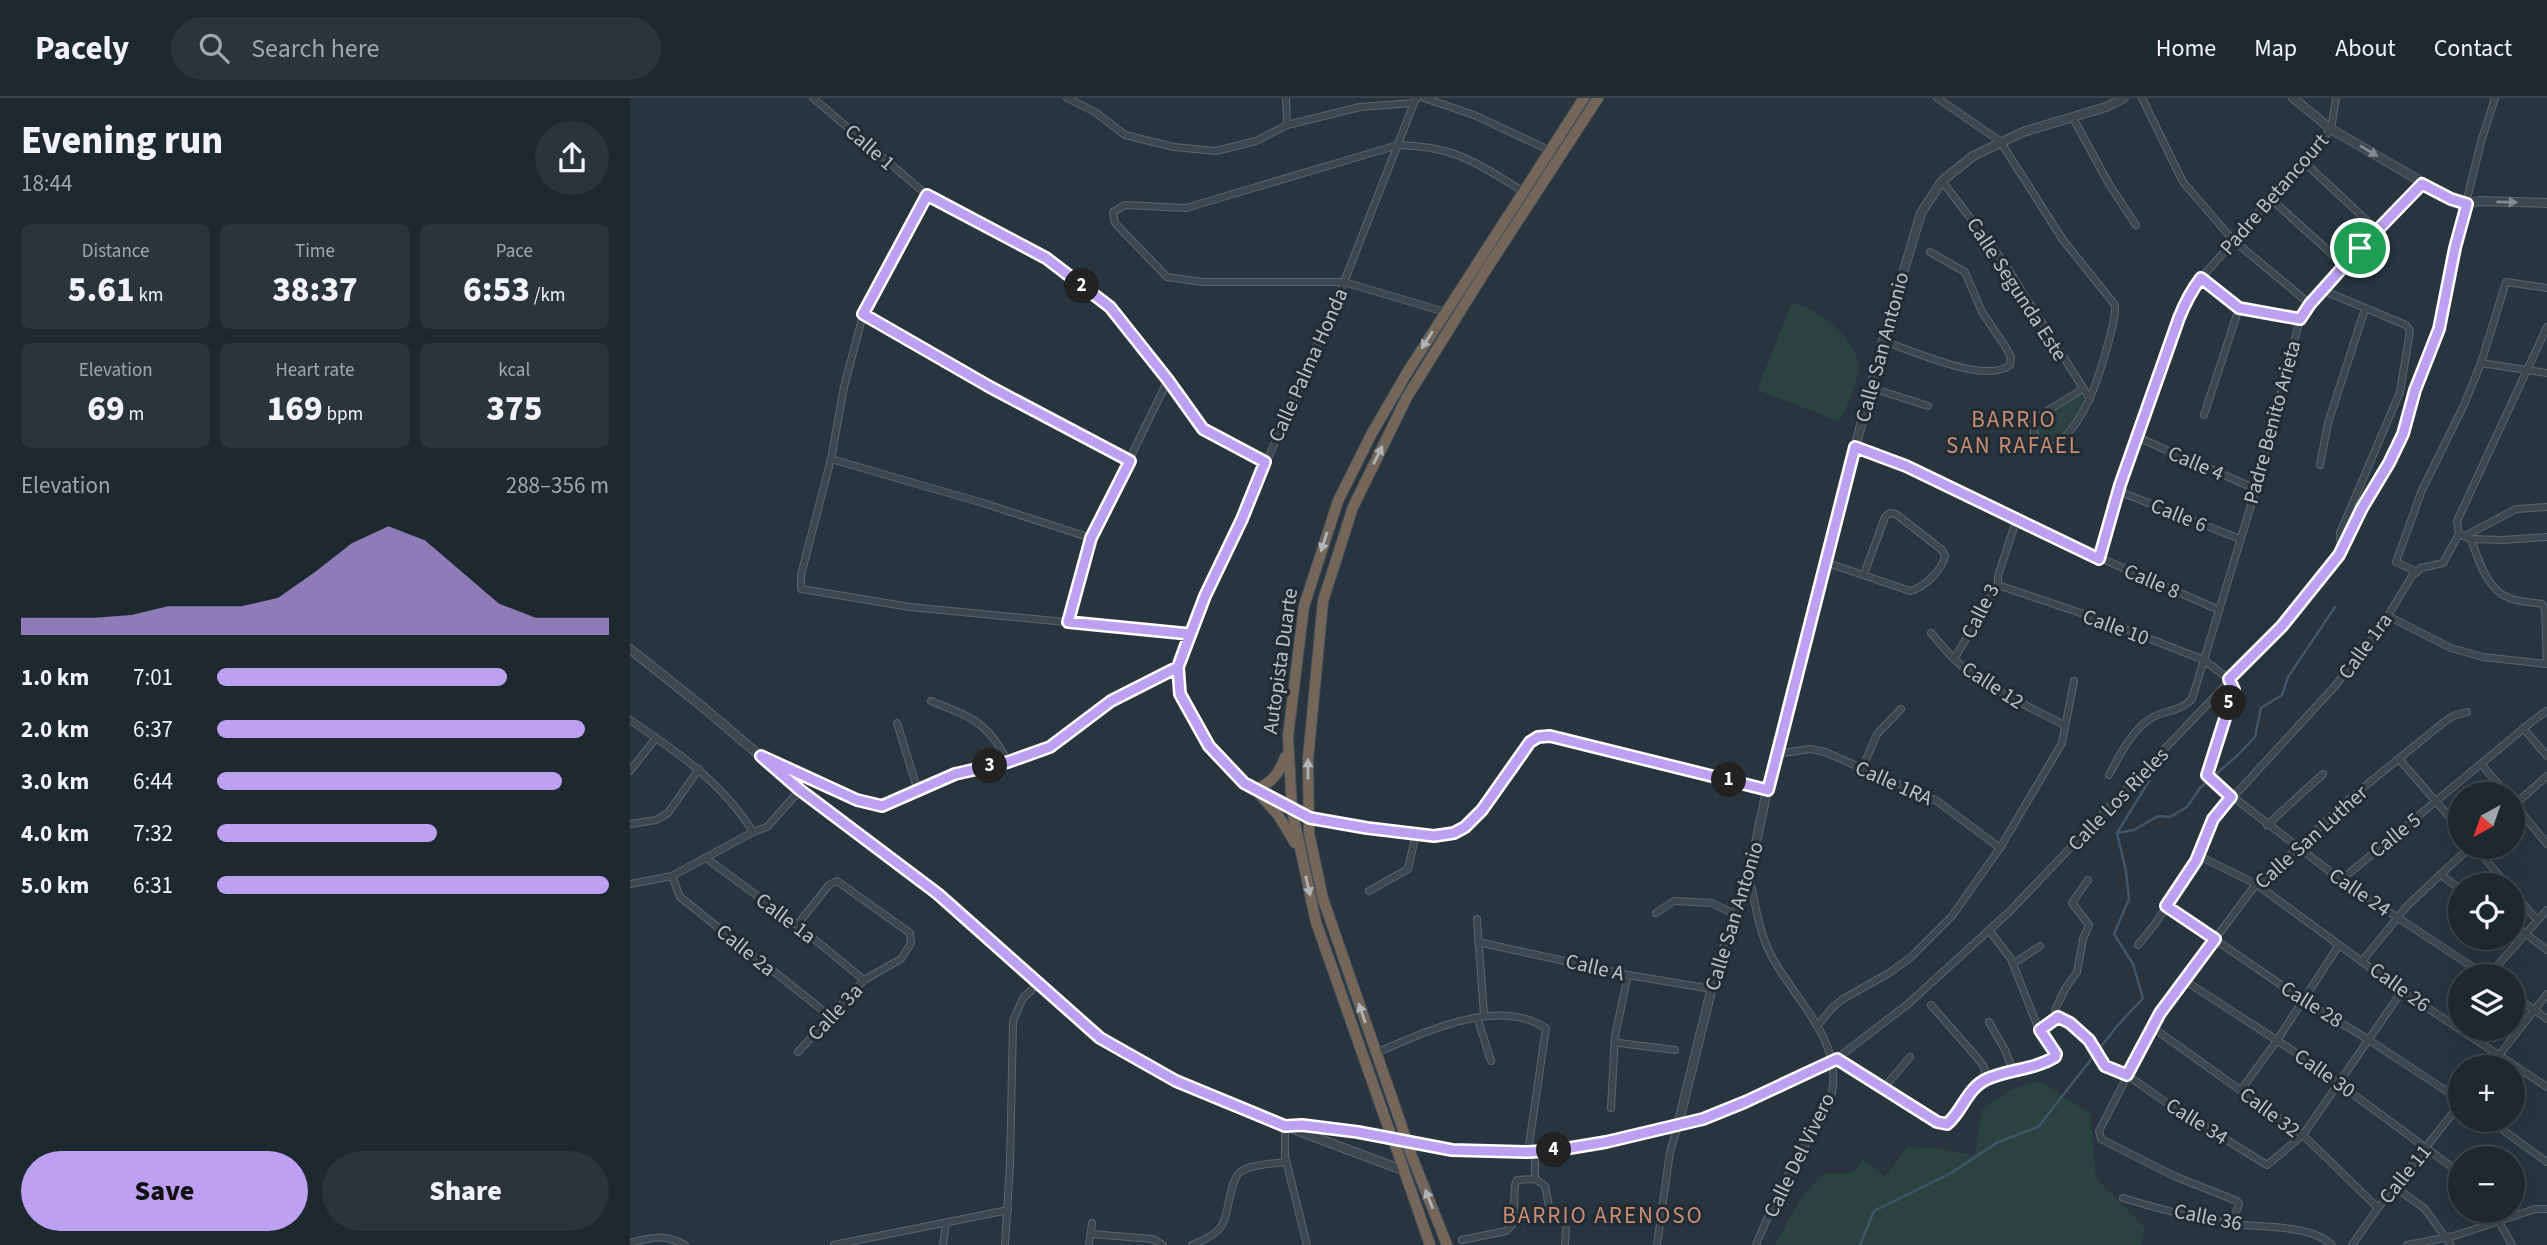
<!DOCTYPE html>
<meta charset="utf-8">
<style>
:root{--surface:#1e282f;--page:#2b343b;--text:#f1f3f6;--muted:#a1a6aa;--line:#3c444b;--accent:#bca0f2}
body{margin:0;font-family:"Source Sans 3",sans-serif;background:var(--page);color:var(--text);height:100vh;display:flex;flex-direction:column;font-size:26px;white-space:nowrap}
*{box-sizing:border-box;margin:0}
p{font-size:23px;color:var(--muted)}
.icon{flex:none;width:38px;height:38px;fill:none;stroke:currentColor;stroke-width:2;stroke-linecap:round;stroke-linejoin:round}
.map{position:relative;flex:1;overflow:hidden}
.side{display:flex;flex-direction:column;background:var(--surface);width:630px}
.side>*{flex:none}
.needle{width:46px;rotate:220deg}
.tools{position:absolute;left:1818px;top:684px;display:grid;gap:14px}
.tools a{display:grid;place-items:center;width:77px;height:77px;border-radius:50%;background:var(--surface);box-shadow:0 7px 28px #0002,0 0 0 2px var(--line);font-size:35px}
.pin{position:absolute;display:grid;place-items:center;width:60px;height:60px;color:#fff;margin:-30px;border:4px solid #fff;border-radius:50%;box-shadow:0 2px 7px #0007}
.km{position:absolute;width:35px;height:35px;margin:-18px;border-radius:50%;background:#222;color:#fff;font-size:19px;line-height:35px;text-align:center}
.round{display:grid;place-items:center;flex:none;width:74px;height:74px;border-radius:37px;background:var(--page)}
.head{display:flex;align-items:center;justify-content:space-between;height:119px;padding:0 21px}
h1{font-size:38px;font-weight:800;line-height:52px}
.figures{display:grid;grid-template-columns:repeat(3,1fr);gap:10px;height:119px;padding:7px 21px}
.figures div{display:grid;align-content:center;border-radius:10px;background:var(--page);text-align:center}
.figures b{font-size:35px;font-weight:800}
.figures small{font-size:19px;font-weight:400}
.figures p{font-size:19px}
.chart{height:196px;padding:14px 21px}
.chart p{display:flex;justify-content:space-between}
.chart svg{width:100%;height:126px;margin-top:7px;fill:var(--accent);opacity:.7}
.button{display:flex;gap:14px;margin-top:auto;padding:14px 21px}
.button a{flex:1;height:80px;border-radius:42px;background:var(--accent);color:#111;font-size:28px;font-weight:800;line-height:80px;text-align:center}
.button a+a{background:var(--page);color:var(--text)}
ul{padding:0 21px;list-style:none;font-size:23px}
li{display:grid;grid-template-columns:112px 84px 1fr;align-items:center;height:52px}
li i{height:18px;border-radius:9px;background:var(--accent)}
header{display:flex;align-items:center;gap:42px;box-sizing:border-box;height:98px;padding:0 35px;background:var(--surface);border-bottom:2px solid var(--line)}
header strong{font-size:33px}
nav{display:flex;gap:38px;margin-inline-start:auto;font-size:24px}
.search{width:490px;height:63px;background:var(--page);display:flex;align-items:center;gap:18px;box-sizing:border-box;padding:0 24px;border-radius:38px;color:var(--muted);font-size:26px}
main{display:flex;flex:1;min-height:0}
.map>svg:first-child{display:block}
</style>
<header>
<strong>Pacely</strong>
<div class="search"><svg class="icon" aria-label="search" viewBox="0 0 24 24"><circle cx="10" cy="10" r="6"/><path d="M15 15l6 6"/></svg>Search here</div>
<nav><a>Home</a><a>Map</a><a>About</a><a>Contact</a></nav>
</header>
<main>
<section class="side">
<div class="head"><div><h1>Evening run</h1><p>18:44</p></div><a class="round"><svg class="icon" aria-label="share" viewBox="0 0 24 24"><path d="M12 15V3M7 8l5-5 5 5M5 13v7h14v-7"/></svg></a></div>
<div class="figures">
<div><p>Distance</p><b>5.61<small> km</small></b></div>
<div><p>Time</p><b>38:37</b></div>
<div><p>Pace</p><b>6:53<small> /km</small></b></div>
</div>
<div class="figures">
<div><p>Elevation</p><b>69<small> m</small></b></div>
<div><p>Heart rate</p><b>169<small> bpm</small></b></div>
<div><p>kcal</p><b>375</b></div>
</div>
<div class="chart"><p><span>Elevation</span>288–356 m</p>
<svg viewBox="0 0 160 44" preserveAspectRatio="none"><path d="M0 44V38L10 38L20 38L30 37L40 34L50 34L60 34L70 31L80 22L90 12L100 6L110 11L120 22L130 33L140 38L150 38L160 38V44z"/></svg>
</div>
<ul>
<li><b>1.0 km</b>7:01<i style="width:74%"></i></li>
<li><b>2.0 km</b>6:37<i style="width:94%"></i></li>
<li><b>3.0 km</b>6:44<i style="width:88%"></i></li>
<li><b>4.0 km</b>7:32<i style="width:56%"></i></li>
<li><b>5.0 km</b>6:31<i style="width:100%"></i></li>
</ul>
<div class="button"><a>Save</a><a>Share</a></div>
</section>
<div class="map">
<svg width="1917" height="1147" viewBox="0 0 1917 1147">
<rect width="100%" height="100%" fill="#28353f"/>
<g fill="#2b4241">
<path d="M 1162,205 C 1185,208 1221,238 1227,261 C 1232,280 1218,308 1208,323 L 1127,292 Z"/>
<path d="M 1447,297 L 1452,297 L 1454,300 C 1455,322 1416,371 1404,326 L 1408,320 Z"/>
<path d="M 1409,983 L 1460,1015 L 1466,1079 L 1515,1130 L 1511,1147 L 1145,1147 L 1171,1100 L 1193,1076 L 1223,1075 L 1234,1062 L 1255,1078 L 1278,1049 L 1305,1050 L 1345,1057 L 1352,1012 L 1379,992 Z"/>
</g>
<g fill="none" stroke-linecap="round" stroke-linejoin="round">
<g stroke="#405566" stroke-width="2.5">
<path d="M 1487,735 L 1504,732 L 1528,718 L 1540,719 L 1557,709 L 1570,690 L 1609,656 L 1625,639 L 1631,610 L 1652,597 L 1658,579 L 1705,509"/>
<path d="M 1230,1147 L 1244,1113 L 1321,1075 L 1368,1044 L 1408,1029 L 1488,927 L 1513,900 L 1503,866 L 1484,836 L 1499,801 L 1496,773 L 1487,735 L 1522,678"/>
</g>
<g stroke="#5a646c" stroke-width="8">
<g id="minor">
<path d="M 183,0 L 297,97 L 416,160 L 480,209 L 538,282 L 573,331 L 635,364"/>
<path d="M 437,0 L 465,14 L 495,37 L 544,49 L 586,53 L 626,43 L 657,27 L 730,9 L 784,5"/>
<path d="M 656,0 L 657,27"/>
<path d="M 787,0 L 784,5 L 714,184 L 612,421 L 575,498 L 548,569 L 550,596 L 579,648 L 614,685 L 679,720 L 737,730 L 804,738 L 824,735 L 835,729 L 852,712 L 900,644 L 908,639 L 920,638 L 1138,692"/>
<path d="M 794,0 L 844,17 L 921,53"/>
<path d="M 1307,0 L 1370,43 L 1433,142 L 1485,207 C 1486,221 1481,233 1478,246 C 1468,282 1457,319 1429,345 L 1425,348 L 1416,348 L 1404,336 L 1403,324 C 1411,314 1440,301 1453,290"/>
<path d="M 1512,0 L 1553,84 L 1603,142 L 1680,206"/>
<path d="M 1443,20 L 1479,86 L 1506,127"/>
<path d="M 1673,63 L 1747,132"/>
<path d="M 1312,83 L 1373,163 L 1460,301"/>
<path d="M 297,97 L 233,217 L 214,289 L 201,361 L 171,477 L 171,491 L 280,509 L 560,536"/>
<path d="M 1640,100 L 1714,167"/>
<path d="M 1571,180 L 1609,210"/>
<path d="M 1692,192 L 1776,227 L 1780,233 L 1770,294 L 1710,435 L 1711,449"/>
<path d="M 815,214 L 714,184 L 573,184 L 537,179 L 485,125 L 483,114 L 495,107 L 556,110 L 768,47 C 825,48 847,65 894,94"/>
<path d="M 233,217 L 361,289 L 500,363"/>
<path d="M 1253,243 C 1281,252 1356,287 1380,267 L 1381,259 L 1375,248 L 1352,214 L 1335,174 L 1300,154"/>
<path d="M 1851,265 L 1917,275"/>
<path d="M 1242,290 L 1298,308"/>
<path d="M 1574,317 L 1609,210 L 1670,221"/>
<path d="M 1507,339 L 1626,391"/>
<path d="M 1225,349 L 1276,368 L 1386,423 L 1589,512"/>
<path d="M 201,361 L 353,405 L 461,440"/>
<path d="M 1690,367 L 1698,325 L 1735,211"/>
<path d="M 1488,393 L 1610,441"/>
<path d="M 1829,436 L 1841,441 C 1848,461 1857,492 1879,500 C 1889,504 1902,504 1912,506 L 1915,511 L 1917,566"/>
<path d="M 1837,437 L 1886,411 L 1917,409"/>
<path d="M 1841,441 L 1873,442 L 1917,439"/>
<path d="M 1469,461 L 1490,387 L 1559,194 L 1701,31 L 1706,0"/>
<path d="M 1195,464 L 1280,493 C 1294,490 1312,472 1315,458 L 1312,452 L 1266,416 L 1260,415 L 1255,419 L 1234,476"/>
<path d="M 1787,474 L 1766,464 L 1792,392 L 1834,307 L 1851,265 L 1876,184 L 1917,190"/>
<path d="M 1368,487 L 1477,524 L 1574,562 L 1599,581 L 1603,592 L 1577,671 L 1581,682 L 1711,782 L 1856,878"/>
<path d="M 1758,518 L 1821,550 L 1853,559 L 1917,566"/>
<path d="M 438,524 L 461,440 L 538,282"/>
<path d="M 1301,535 C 1309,544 1316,553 1324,561 C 1355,590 1397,607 1434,627"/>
<path d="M 1324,561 L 1368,487 L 1368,478 L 1386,423"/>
<path d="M 301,603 C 341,619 358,624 378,664"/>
<path d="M 0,622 C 47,654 93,685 123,734"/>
<path d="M 267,625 L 288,693"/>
<path d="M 1893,630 L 1917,658"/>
<path d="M 1146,656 L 1180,651 L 1195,654 L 1307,703 L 1370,750"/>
<path d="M 136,660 L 227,702 L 252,708 L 325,676 L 378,664 L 420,648 L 481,603 L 548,569"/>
<path d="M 1769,661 L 1830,731"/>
<path d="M 1851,666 L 1877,696"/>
<path d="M 1232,671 L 1247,636 L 1271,611"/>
<path d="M 0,673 L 26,640"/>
<path d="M 1479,677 C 1489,658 1503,630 1523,619 C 1537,612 1551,613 1562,601 L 1626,391 L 1670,221 L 1730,150 L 1792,86"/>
<path d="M 1883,704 L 1917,746"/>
<path d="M 1883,708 L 1917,678"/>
<path d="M 0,726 L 26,722 L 38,715 L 69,671"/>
<path d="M 1637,727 L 1693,676"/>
<path d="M 1845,749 L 1878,788"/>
<path d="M 1567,757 L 1626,786 L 1772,893 L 1917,989"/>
<path d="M 76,760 L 167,827 L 234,882"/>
<path d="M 1811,777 L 1830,791"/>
<path d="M 42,778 L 50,799 L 201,919"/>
<path d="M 1119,778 C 1125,803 1128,831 1140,855 C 1161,898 1213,941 1202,994 C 1197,1018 1180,1039 1167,1060 C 1152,1087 1138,1118 1126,1147"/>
<path d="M 1711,782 L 1905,621 L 1917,613"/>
<path d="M 0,786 L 42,778 L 123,734 L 137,729 L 170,692"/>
<path d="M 739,793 L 778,771 L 786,736"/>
<path d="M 1883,794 L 1907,822"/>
<path d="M 1536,808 L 1673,902 L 1739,942 L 1830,1002"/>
<path d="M 1026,815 L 1044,803 L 1082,805 L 1104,816"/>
<path d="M 847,821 L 854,917"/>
<path d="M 1883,826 L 1917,852"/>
<path d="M 167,827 L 199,787 L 207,783 L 280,835 L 281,845 L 271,861 L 234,882 L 168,954"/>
<path d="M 848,844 L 998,877 L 1082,891"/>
<path d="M 1508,847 L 1525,826 L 1566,763 L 1583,721 L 1705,588 L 1749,532 L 1782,478 L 1791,470 L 1813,465 L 1829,436 L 1827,423 L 1917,229"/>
<path d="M 1733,862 L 1777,808 L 1840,749"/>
<path d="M 1383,866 L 1410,848"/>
<path d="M 1858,878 L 1917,812"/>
<path d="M 1554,882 L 1674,960 L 1830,1075"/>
<path d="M 1883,897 L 1917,921"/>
<path d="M 1301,907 L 1350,963 L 1354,969 L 1356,981"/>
<path d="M 847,919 L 861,963"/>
<path d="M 1428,919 L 1440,925 L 1459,942 L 1475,969 L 1497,977 L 1537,1005 L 1637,1067 L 1673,1037 L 1772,893"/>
<path d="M 1428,919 L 1425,912 L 1435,891 L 1447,874 L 1453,841 L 1459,827 L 1442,805 L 1458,782"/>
<path d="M 1359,924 L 1375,952 L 1383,973"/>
<path d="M 1187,928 L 1202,910 L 1213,901 L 1259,875 L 1280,860 L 1322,818 L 1370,750 L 1432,645 L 1444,583"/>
<path d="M 1522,929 L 1673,1037 L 1748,1110"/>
<path d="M 1410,932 L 1428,919"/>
<path d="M 986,942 L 989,945 L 1045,952"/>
<path d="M 746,955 C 794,935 866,898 916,930 L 898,1054"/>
<path d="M 1207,961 L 1314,1026 L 1321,1023 L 1336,1000 L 1356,981 L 1414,966 L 1425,959 L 1426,956 L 1407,927 L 1381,861 L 1359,832"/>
<path d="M 1859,970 L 1917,896"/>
<path d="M 1253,991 L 1280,959"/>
<path d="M 1611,992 L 1648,941 L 1709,847"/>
<path d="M 981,1010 L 985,938 L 998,877"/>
<path d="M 1859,1022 L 1917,1064"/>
<path d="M 655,1028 L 655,1058 L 677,1147"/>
<path d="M 905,1081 L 915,1088 L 920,1113"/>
<path d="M 1765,1089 L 1795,1111 L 1821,1147"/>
<path d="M 1493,1100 C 1529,1111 1567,1121 1604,1126 C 1633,1130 1680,1126 1702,1147"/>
<path d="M 1863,1113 L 1882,1147"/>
<path d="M 1602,1126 L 1609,1106 L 1607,1103 L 1544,1078 L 1471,1041 L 1469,1033 L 1530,915 L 1626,786 L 1668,750 L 1713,706 L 1814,624 L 1823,618 L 1837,614"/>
<path d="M 461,1136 L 523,1141 L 533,1147"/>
<path d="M 832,1142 L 876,1133 L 883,1126 L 885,1087 L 887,1082 L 905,1081 L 905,1054"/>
<path d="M 0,1145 C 21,1139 35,1136 55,1147"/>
<path d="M 204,1147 L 378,1112"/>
<path d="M 313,1147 L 316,1125"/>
<path d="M 375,1147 L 380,1067 L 383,923 L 393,900 L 409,885"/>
<path d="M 459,1147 L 462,1125"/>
<path d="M 562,1147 C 599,1132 593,1125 602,1090 C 604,1085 605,1079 609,1075 C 619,1066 643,1066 656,1064"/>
<path d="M 935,1147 L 936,1131"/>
<path d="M 1027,1147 L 1040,1054 L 1048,1027 L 1073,1021 L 1115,1005 L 1201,965 L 1278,906 L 1380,813 L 1652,528 L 1692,478 L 1709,457 L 1773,336 L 1785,292 L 1809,231 L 1825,150 L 1851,44 L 1865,0"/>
<path d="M 1722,1147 L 1748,1110 L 1830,1006"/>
<path d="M 1777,1147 L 1824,1138 L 1905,1111 L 1917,1111"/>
</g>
</g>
<g stroke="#5a646c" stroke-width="10">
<g id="tertiary">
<path d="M 1663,0 L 1701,31 L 1821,101 L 1837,106 L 1849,103 L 1917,105"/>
<path d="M 0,551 L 74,610 L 170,692 L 308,796 L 470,940 L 546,983 L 655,1028 L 775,1073"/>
<path d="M 655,1028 C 704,1026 751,1042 798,1049 C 883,1061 966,1049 1048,1027 L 1086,873 L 1119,778 L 1141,673 L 1195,464 L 1253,243 L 1291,115 L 1312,83 L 1343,58 L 1393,34 L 1476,9 L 1494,0"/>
</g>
</g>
<g stroke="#475159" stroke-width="12">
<g id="motorway">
<path d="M 655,659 C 649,676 642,684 626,692 L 648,717 L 665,745"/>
<path d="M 756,1023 L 686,824 L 662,712 L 658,638 L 674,508 L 708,403 L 742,335 L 778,273 L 954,0"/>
<path d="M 771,1026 L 693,801 L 679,735 L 678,661 L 693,503 L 723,409 L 777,299 L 856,172 L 968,0"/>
<path d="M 768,1055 L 800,1147"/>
<path d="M 781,1056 L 817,1147"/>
</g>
</g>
<use href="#minor" stroke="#3c474f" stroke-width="6"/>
<use href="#tertiary" stroke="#3c474f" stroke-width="8"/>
<use href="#motorway" stroke="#74675a" stroke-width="10"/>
<g stroke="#475159" stroke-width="12" stroke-linecap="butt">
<g id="motorway-bridge">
<path d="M 756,1023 L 768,1055"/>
<path d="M 771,1026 L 781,1056"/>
</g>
</g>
<use href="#motorway-bridge" stroke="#74675a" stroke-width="10"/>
</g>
<defs><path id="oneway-solid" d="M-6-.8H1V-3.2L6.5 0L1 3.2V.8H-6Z" transform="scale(1.75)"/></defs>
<g fill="#818a92">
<use href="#oneway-solid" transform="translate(1739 53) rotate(31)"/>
<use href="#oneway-solid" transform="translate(1877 104) rotate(1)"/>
</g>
<g fill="#afb4b8">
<use href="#oneway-solid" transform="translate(797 242) rotate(123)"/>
<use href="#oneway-solid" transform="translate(748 357) rotate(-64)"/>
<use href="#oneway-solid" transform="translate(694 444) rotate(108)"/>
<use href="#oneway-solid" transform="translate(678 671) rotate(-90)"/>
<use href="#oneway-solid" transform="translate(678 788) rotate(77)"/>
<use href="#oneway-solid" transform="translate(732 915) rotate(-109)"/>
<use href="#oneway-solid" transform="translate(799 1101) rotate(-112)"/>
</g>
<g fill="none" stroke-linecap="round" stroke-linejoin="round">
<g stroke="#fff" stroke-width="14">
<path id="route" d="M 1730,150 L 1680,206 L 1670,221 L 1609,210 L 1571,180 C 1561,193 1555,205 1549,220 L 1490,387 L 1469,461 L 1276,368 L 1225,349 L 1138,692 L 920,638 L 908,639 L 900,644 L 852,712 L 835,729 L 824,735 L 804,738 L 737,730 L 680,720 L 614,685 L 579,648 L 550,596 L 548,569 L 575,498 L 612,421 L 635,364 L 573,331 L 538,282 L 480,209 L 416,160 L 297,97 L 233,216 L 360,289 L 500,363 L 461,440 L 438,524 L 560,536 L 548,569 L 481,603 L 420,649 L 378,664 L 325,676 L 252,708 L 227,702 L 131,658 L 170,692 L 308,796 L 470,940 L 546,983 L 655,1028 L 672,1027 L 728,1034 L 822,1052 L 898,1054 L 928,1052 L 976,1044 L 1073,1021 L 1115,1004 L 1207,961 L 1307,1024 L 1317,1026 C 1332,1014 1337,990 1357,981 C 1379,971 1404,972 1425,959 L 1426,956 L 1410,932 L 1428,919 L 1440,925 L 1459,942 L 1475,968 L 1497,977 L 1530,915 L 1585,841 L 1536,808 L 1566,763 L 1583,721 L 1601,699 L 1577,677 L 1604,592 L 1599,581 L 1652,528 L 1709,457 L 1732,410 L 1759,365 L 1773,336 L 1785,292 L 1809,231 L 1825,150 L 1837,106 L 1821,101 L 1792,86 L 1730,150"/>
</g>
<use href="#route" stroke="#bca0f2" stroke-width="9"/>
</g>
<g text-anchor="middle" stroke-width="6" stroke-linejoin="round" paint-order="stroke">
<g font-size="21" fill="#b9c1c9" stroke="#212c34">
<text transform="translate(240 49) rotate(41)" y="7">Calle 1</text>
<text transform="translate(1644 96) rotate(-49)" y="7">Padre Betancourt</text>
<text transform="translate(1387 191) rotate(57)" y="7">Calle Segunda Este</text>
<text transform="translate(1252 249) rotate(-75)" y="7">Calle San Antonio</text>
<text transform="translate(678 267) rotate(-66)" y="7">Calle Palma Honda</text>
<text transform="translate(1642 324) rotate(-75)" y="7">Padre Benito Arieta</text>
<text transform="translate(1566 365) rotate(23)" y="7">Calle 4</text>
<text transform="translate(1549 417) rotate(22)" y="7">Calle 6</text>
<text transform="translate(1522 483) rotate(23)" y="7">Calle 8</text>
<text transform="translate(1350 513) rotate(-63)" y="7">Calle 3</text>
<text transform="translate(1486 529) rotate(20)" y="7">Calle 10</text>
<text transform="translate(1735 548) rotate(-54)" y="7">Calle 1ra</text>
<text transform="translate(650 563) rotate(-82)" y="7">Autopista Duarte</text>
<text transform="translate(1363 587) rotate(33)" y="7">Calle 12</text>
<text transform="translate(1264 685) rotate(24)" y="7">Calle 1RA</text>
<text transform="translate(1488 701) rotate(-46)" y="7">Calle Los Rieles</text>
<text transform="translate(1765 737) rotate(-39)" y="7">Calle 5</text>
<text transform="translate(1681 739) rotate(-42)" y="7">Calle San Luther</text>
<text transform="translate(1730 794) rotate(34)" y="7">Calle 24</text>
<text transform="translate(1104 818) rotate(-73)" y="7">Calle San Antonio</text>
<text transform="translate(156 820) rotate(37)" y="7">Calle 1a</text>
<text transform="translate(116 852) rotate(39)" y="7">Calle 2a</text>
<text transform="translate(965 869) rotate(13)" y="7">Calle A</text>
<text transform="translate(1770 889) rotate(36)" y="7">Calle 26</text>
<text transform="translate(1682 906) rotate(32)" y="7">Calle 28</text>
<text transform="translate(205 914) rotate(-47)" y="7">Calle 3a</text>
<text transform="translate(1695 975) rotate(35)" y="7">Calle 30</text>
<text transform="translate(1640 1014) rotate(37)" y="7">Calle 32</text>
<text transform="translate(1567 1023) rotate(32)" y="7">Calle 34</text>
<text transform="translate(1169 1057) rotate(-64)" y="7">Calle Del Vivero</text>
<text transform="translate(1775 1076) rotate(-51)" y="7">Calle 11</text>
<text transform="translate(1578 1119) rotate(11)" y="7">Calle 36</text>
</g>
<g font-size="23" letter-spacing="2" fill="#cc8d71" stroke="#212c34">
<text x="1384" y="329">BARRIO<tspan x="1384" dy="26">SAN RAFAEL</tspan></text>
<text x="973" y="1125">BARRIO ARENOSO</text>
</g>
</g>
</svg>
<div class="tools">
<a><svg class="needle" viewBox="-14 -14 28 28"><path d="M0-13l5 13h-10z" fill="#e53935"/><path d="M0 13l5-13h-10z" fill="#a1a6aa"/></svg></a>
<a><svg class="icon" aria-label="locate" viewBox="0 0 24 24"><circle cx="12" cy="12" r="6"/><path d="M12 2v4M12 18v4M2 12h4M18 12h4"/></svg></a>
<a><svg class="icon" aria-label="layers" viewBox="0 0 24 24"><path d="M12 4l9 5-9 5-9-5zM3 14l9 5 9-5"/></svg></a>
<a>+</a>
<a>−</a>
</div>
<div class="pin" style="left:1730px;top:150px;background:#1e9e55"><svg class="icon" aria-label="arrive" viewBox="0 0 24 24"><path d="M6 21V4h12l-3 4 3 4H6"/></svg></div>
<b class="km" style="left:1099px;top:682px">1</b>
<b class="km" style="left:452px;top:188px">2</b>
<b class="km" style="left:360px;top:668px">3</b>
<b class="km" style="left:924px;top:1052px">4</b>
<b class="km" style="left:1599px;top:605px">5</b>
</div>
</main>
